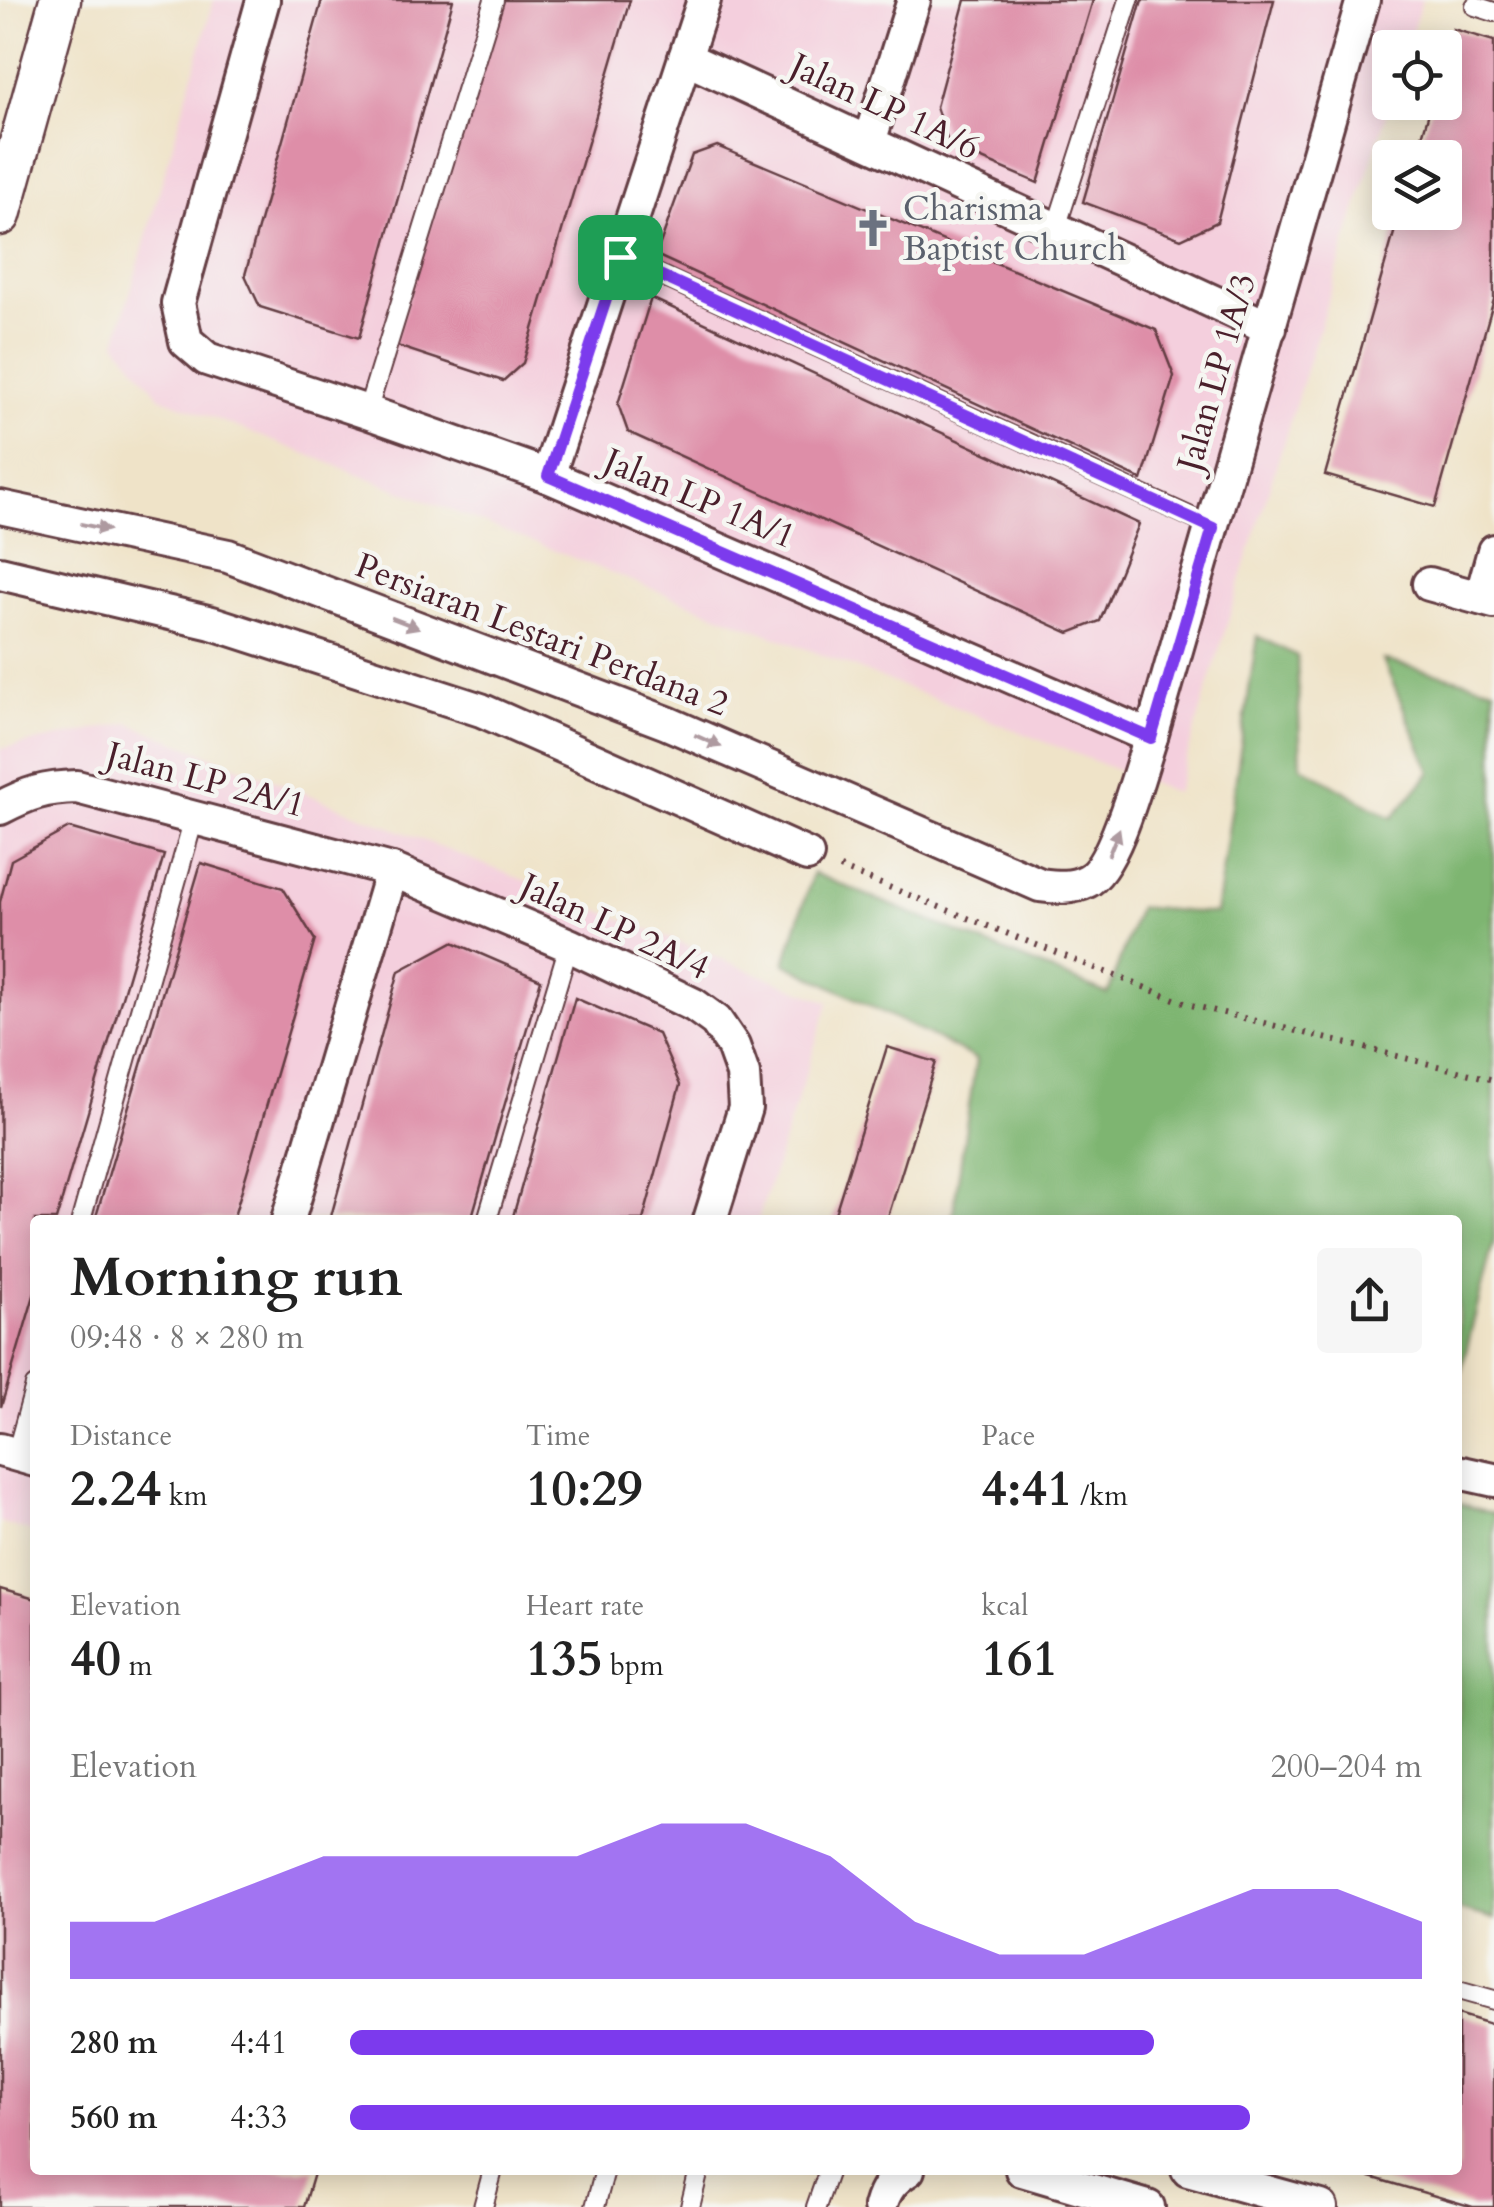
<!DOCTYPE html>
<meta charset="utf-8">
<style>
:root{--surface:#fff;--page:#f6f6f6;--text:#222;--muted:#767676;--accent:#7c3aed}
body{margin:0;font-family:Cardo,serif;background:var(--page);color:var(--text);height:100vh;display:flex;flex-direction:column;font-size:38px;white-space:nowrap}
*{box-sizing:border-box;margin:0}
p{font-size:32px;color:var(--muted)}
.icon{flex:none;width:55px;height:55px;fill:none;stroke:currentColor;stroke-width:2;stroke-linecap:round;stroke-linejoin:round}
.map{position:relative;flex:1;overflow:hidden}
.side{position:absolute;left:30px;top:1215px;width:1432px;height:960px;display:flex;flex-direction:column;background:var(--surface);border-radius:10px;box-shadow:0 5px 25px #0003}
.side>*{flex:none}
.buttons{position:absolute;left:1372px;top:30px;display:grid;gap:20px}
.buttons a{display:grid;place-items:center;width:90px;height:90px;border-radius:10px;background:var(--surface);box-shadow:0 5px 25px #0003;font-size:50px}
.pin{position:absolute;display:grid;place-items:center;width:85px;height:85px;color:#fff;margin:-42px;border-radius:20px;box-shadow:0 5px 15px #0006}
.round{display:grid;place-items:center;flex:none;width:105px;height:105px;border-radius:10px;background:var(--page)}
.summary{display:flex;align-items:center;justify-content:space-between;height:170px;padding:0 40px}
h1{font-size:55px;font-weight:700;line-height:75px}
.figures{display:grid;grid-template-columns:repeat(3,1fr);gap:15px;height:170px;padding:10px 40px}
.figures div{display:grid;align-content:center}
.figures b{font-size:50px;font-weight:700}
.figures small{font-size:28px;font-weight:400}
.figures p{font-size:28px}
.chart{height:280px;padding:20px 40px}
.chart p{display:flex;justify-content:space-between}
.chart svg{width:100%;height:180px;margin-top:10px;fill:var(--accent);opacity:.7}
ul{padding:0 40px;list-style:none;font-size:32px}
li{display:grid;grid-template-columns:160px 120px 1fr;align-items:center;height:75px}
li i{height:25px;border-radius:12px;background:var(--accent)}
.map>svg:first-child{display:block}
</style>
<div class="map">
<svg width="1494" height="2207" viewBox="0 0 1494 2207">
<rect width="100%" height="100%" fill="#f6f6f2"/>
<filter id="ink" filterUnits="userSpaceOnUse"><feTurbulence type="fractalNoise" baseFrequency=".01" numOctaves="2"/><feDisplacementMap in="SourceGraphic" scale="20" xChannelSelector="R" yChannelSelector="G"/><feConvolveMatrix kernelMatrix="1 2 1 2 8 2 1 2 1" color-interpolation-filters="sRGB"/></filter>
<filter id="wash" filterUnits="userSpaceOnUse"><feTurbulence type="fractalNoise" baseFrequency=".0048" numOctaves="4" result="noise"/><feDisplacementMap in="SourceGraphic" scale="40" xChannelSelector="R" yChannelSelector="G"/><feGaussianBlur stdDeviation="2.25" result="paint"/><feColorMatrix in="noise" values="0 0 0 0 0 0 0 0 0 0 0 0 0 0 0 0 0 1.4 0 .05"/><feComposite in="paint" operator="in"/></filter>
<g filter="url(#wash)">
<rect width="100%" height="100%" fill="#efe3c8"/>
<g fill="#f4cfdd">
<path d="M 214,0 L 1422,0 L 1407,47 L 1390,48 L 1390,102 L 1240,581 L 1176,793 L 160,397 L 116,342 Z"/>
<path d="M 129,723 L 829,1002 L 758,1220 L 35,1220 L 35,1533 L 0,1522 L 0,749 Z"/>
</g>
<g fill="#7eb571" stroke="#646a4e" stroke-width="2.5">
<path d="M 1257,636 L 1297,656 L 1301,766 L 1392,818 L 1431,772 L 1383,660 L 1494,688 L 1494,1240 L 1458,1383 L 1458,1220 L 952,1220 L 976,1059 L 785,963 L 813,873 L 1108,994 L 1138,907 L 1216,914 Z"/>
<path d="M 1458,1503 L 1494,1514 L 1494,1919 L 1458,1909 Z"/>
</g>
<g id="blocks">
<g fill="#de8ea8">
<path d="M 322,0 L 453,0 L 359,338 L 260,307 L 245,275 Z"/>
<path d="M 499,0 L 630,0 L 523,363 L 503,381 L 394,345 Z"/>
<path d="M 965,0 L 1093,0 L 1038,183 L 949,145 L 936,107 Z"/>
<path d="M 1142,0 L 1274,0 L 1217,222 L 1181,239 L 1083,202 Z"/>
<path d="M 1453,29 L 1494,41 L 1494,299 L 1435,507 L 1325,475 L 1400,212 L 1445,212 L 1445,158 L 1416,158 L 1432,102 L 1445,102 L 1445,58 Z"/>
<path d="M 717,146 L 1156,330 L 1174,376 L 1142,480 L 656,255 L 692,155 Z"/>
<path d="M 651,298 L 1139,524 L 1100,621 L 1069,633 L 628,432 L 618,404 Z"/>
<path d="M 69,828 L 164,855 L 56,1220 L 35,1220 L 35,1292 L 1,1407 L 0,902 L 11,860 Z"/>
<path d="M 201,863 L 283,888 L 315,940 L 233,1220 L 95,1220 Z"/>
<path d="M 453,942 L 541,980 L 471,1220 L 330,1220 L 399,971 Z"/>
<path d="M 575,998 L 658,1034 L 680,1085 L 643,1220 L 512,1220 Z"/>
<path d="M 887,1047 L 936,1062 L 887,1220 L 833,1220 Z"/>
<path d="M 0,1589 L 35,1599 L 35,2170 L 315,2170 L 304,2207 L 0,2207 Z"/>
<path d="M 1458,2014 L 1494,2025 L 1494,2207 L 1473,2207 L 1350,2171 L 1458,2170 Z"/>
</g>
</g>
</g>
<g filter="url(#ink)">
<use href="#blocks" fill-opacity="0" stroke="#633c43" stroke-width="2.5"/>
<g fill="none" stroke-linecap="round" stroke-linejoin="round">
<g stroke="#633c43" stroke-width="22">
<g id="service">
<path d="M 1475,6 L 1494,12"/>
<path d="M 1056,228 L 1129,0"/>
<path d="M 620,257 L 1213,527"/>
<path d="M 367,412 L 494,0"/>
<path d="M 81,1220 L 194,818"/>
<path d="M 487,1220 L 569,945"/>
<path d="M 16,1455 L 35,1386"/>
<path d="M 1458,1990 L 1494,2000"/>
<path d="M 483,2207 L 493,2170"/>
<path d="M 595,2207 L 605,2170"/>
<path d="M 690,2207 L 699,2170"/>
<path d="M 816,2207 L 829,2170"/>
</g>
</g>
<g stroke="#633c43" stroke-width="38">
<g id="minor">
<path d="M 263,0 L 178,303 L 186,341 L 207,359 L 367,412 L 548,476 L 1151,737"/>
<path d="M 685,58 L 1270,328"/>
<path d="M 869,142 L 914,0"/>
<path d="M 548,476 L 704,0"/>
<path d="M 0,507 L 228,556 L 667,723 L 1040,885 C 1056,887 1071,889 1087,881 C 1115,868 1140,769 1151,737 L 1363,0"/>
<path d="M 0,573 L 212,623 L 481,710 L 807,855"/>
<path d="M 1429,584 L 1494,602"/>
<path d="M 1481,598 L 1494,551"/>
<path d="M 0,808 C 29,793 44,788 77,787 L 392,870 L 569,945 L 694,1005 L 716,1021 L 733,1046 L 743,1074 L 745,1108 L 710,1220"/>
<path d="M 288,1220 L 392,870"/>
<path d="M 0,1450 L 35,1460"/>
<path d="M 1458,1472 L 1494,1480"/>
<path d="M 1022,2170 L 1148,2207"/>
<path d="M 1188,2170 L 1321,2207"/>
<path d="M 880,2207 C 885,2189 892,2180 908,2170"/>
</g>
</g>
<g stroke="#633c43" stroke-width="45">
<path id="tertiary" d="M 0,215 L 60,0"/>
</g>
<path stroke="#633c43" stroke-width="6" stroke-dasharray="2.5 8" stroke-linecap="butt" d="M 840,868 L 1187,1004 L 1494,1080"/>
<use href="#service" stroke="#fff" stroke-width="18"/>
<use href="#minor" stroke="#fff" stroke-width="32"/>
<use href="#tertiary" stroke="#fff" stroke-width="40"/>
</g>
<defs><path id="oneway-solid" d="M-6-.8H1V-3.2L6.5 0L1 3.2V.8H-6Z" transform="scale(2.5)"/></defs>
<g fill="#ae9aa0">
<use href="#oneway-solid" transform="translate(95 527) rotate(12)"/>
<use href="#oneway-solid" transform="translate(405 623) rotate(21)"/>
<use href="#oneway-solid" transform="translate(708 741) rotate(24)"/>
<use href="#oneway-solid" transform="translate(1114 842) rotate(-68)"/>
</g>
</g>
<g fill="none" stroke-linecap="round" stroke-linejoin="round" filter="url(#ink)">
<g stroke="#fff" stroke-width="20">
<path id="route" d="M 620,257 L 1213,528 L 1151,738 L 548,476 Z"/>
</g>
<use href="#route" stroke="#7c3aed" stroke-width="12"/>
</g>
<defs>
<g id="church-bare" transform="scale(3)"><path d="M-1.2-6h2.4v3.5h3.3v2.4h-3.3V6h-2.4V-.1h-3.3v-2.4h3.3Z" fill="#6b7280" stroke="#f6f6f2" stroke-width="2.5" paint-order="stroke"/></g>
</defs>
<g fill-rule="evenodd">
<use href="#church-bare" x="873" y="228"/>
</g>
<g text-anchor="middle" stroke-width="9" stroke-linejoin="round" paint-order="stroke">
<g font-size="35" fill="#4a1f2b" stroke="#f6f6f2">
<text transform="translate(885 106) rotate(25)" y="12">Jalan LP 1A/6</text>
<text transform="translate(1216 372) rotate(-74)" y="12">Jalan LP 1A/3</text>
<text transform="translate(700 498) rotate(23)" y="12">Jalan LP 1A/1</text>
<text transform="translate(542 634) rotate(21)" y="12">Persiaran Lestari Perdana 2</text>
<text transform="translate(206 779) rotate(15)" y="12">Jalan LP 2A/1</text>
<text transform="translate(615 926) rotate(25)" y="12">Jalan LP 2A/4</text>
</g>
<g font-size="35" fill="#5b616d" stroke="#f6f6f2" text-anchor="start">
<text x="903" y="220">Charisma<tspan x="903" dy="40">Baptist Church</tspan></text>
</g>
</g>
</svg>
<div class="buttons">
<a><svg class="icon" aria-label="locate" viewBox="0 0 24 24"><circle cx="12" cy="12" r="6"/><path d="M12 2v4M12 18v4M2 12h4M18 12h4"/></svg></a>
<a><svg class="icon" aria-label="layers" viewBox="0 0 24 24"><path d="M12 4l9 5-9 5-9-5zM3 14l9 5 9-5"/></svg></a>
</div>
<div class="pin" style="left:620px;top:257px;background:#1e9e55"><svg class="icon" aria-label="arrive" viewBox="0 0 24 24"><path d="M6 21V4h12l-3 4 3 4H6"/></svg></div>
<section class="side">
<div class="summary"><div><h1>Morning run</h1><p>09:48 · 8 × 280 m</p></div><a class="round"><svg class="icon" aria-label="share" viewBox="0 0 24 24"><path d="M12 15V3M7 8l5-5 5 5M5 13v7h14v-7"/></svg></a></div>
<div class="figures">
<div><p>Distance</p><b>2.24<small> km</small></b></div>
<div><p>Time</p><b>10:29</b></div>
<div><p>Pace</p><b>4:41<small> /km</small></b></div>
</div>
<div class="figures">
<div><p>Elevation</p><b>40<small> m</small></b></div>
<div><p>Heart rate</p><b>135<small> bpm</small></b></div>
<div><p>kcal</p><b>161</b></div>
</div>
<div class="chart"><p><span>Elevation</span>200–204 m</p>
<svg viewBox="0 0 160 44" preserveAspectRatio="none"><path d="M0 44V30L10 30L20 22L30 14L40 14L50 14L60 14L70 6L80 6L90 14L100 30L110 38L120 38L130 30L140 22L150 22L160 30V44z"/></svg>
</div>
<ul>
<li><b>280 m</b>4:41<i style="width:75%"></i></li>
<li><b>560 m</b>4:33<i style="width:84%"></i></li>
</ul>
</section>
</div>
